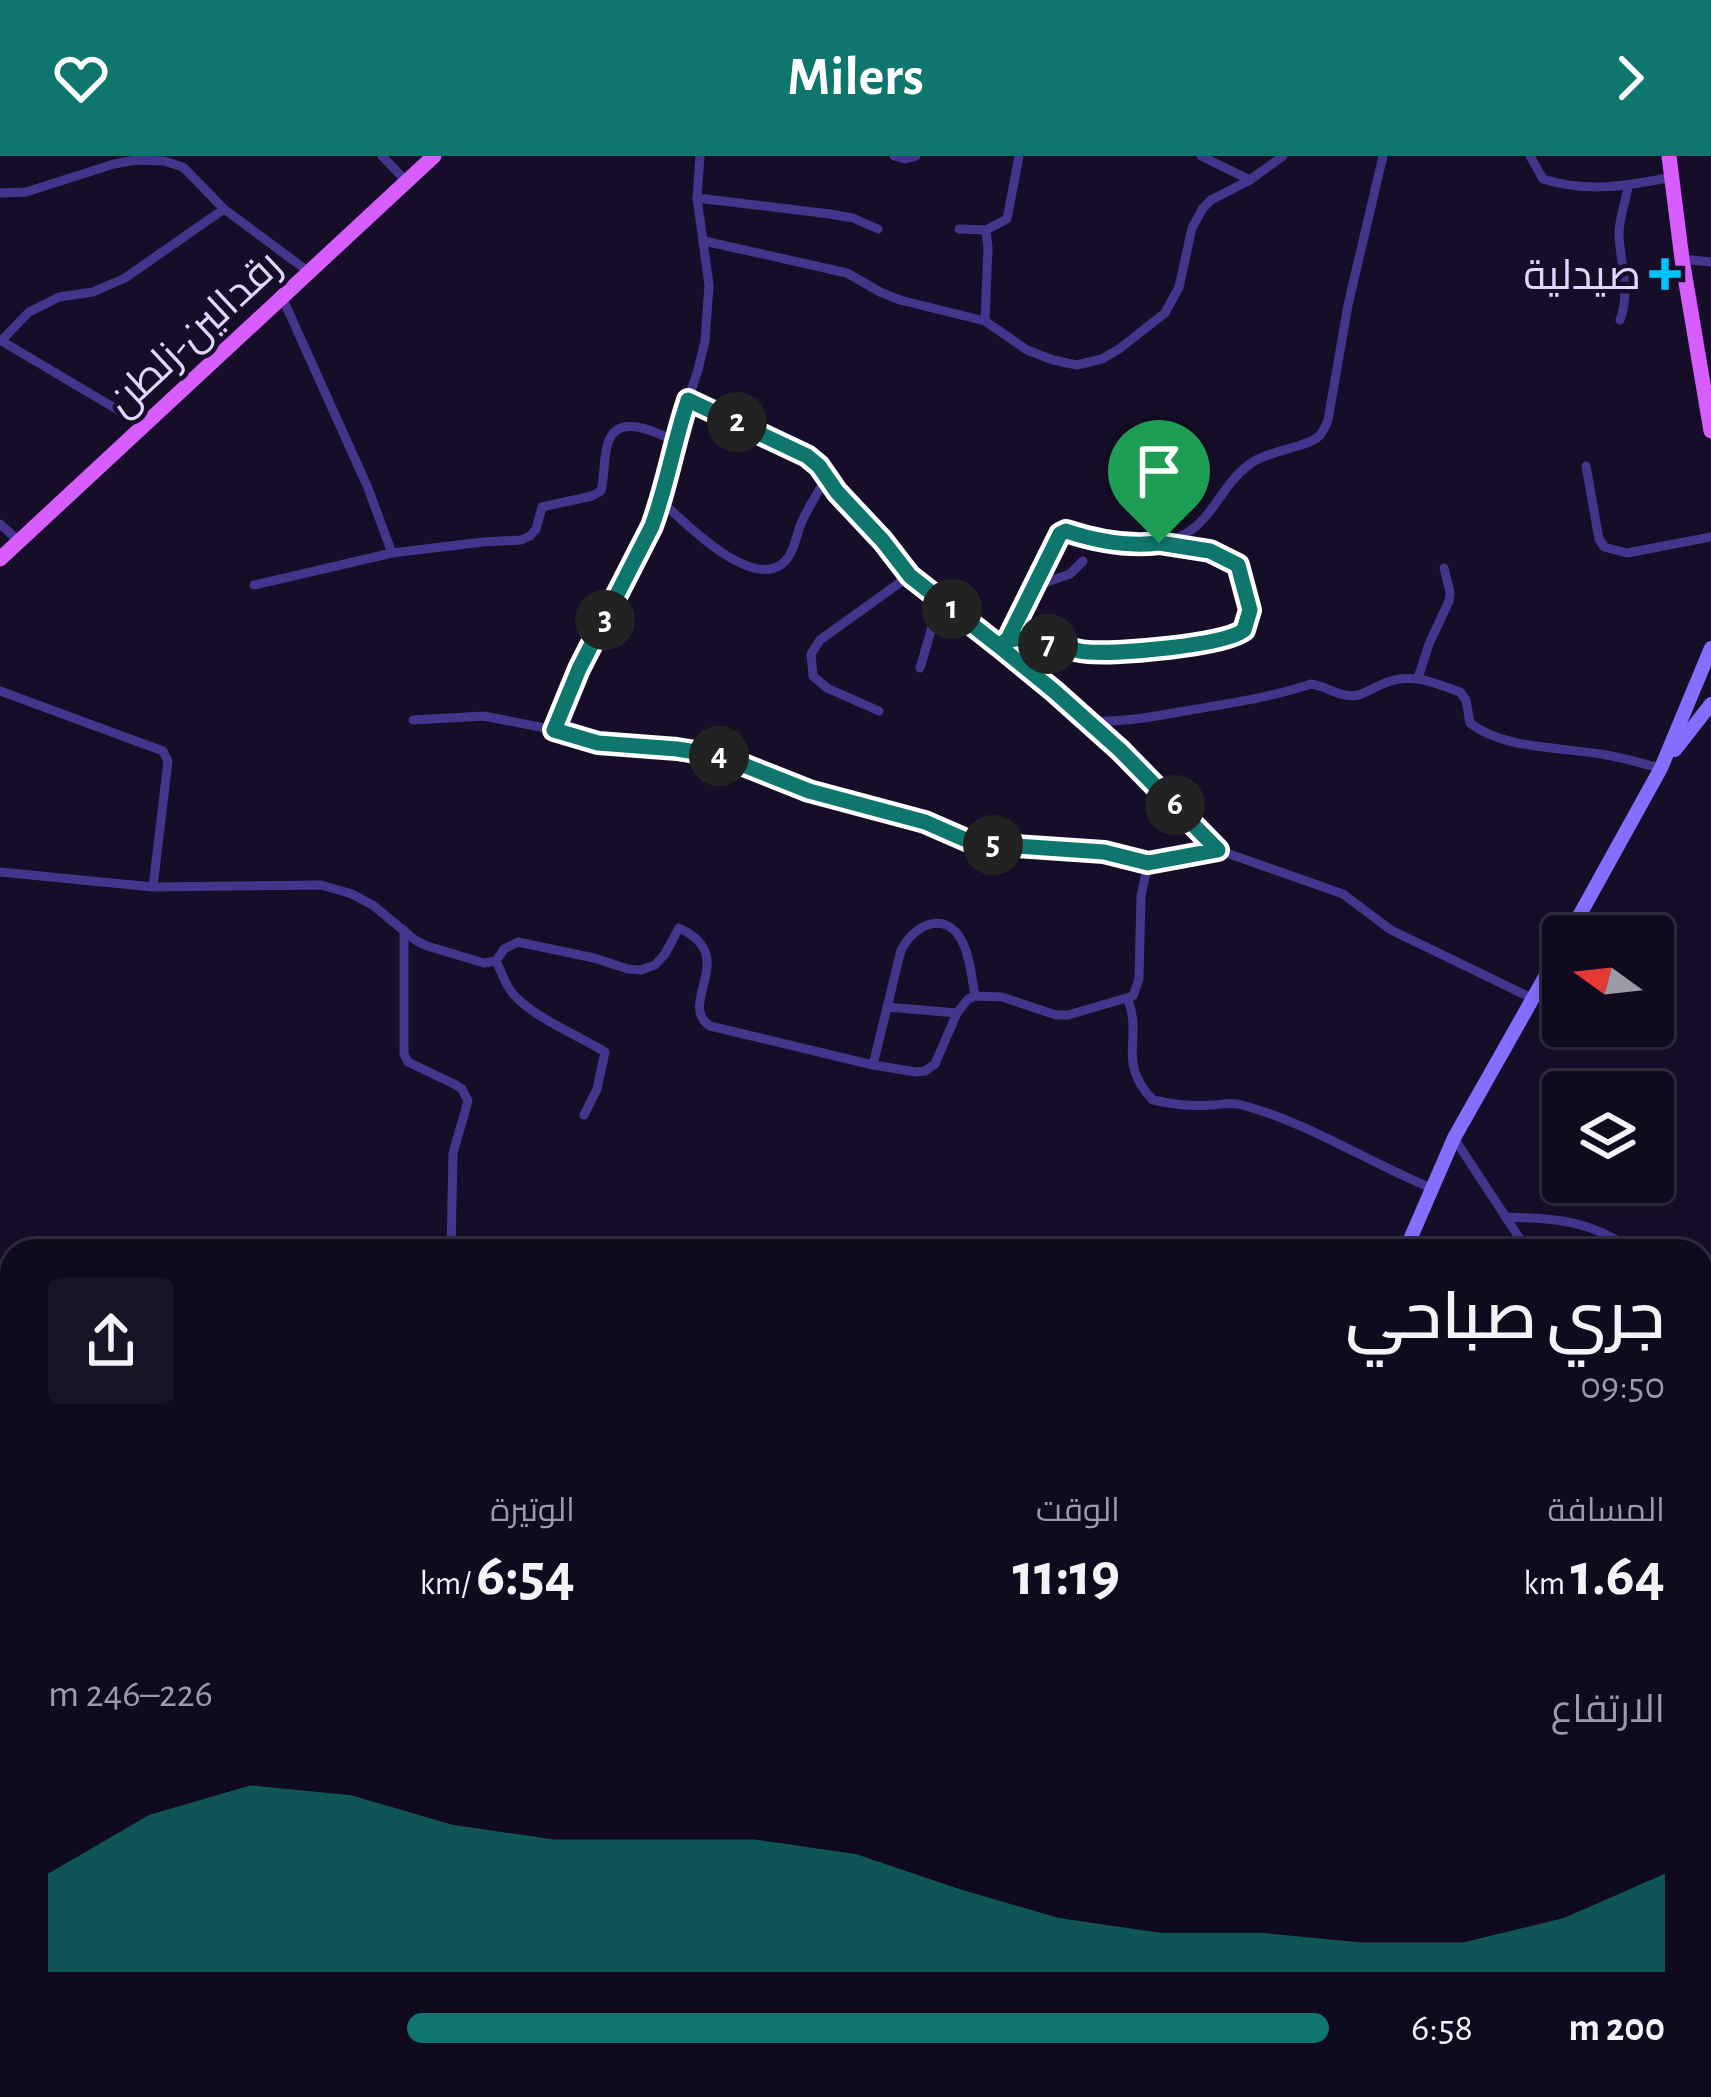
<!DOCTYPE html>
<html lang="ar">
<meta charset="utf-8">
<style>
:root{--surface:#100a1f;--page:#191328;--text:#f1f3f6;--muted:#9c9aa4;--line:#302b3d;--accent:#0f766e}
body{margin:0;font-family:"Alegreya Sans",Cairo,sans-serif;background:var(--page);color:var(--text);direction:rtl;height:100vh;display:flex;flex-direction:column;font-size:45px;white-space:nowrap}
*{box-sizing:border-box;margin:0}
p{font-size:39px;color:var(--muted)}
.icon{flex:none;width:66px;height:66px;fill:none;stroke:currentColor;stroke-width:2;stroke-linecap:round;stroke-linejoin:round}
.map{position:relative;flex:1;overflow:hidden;direction:ltr}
.details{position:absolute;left:0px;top:1083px;width:1713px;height:858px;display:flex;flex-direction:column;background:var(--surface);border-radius:36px 36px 0 0;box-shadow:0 6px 18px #0003,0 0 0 3px var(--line);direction:rtl}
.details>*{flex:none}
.needle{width:78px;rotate:285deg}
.tools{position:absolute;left:1542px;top:759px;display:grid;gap:24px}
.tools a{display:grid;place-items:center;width:132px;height:132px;border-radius:12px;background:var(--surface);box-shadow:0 6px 18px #0003,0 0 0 3px var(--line);font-size:60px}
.pin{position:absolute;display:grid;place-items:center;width:102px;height:102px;color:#fff;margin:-123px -51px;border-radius:50% 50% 50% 0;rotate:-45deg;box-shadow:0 0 12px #0007}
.pin .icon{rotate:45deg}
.km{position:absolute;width:60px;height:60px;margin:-30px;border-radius:50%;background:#222;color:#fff;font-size:33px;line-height:60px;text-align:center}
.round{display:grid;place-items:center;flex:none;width:126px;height:126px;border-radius:12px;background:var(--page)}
.summary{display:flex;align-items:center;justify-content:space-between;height:204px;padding:0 48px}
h1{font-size:66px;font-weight:600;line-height:90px}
.stats{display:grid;grid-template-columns:repeat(3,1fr);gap:18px;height:204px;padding:12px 48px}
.stats div{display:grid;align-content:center}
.stats b{font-size:60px;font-weight:600}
.stats small{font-size:33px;font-weight:400}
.stats p{font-size:33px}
.chart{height:336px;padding:24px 48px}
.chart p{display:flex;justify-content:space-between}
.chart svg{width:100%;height:216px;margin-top:12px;fill:var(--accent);opacity:.7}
ul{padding:0 48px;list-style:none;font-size:39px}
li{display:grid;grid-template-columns:192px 144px 1fr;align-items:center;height:90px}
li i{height:30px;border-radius:15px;background:var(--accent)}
header{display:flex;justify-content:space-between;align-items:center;height:156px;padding:0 48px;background:var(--accent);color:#fff;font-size:54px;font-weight:600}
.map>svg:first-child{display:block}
</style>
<header><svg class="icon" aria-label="forward" viewBox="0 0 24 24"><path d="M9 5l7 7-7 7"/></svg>Milers<svg class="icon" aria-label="heart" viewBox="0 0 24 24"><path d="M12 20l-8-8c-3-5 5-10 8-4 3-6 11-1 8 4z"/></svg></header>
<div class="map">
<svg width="1711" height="1941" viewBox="0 0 1711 1941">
<rect width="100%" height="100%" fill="#160e29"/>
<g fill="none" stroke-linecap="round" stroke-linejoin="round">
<g stroke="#44358c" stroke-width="9">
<path d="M 382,0 L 407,26"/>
<path d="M 894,0 L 905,3 L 916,0"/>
<path d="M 1201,0 L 1250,24"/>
<path d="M 1530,0 L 1543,23 C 1587,37 1628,30 1672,21"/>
<path d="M 0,37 L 26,36 L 114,8 L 135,4 L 164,5 L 183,11 L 224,53 L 309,116"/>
<path d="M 697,42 L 830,58 L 853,62 L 878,73"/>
<path d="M 959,73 L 986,74 L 1007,63 L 1019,0"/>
<path d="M 704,85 L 847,117 L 880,136 L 900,144 L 985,165 L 1027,194 L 1053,204 L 1077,209 L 1102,203 L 1119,193 L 1165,157 L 1179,131 L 1192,72 L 1203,52 L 1211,44 L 1250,24 L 1283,0"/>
<path d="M 1682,103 L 1711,106"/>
<path d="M 282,141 L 368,332 L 392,397"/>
<path d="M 1620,164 C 1631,134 1620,108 1619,78 C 1619,62 1626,45 1628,30"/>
<path d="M 985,165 L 988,92 L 986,74"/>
<path d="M 0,184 L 145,270"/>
<path d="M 2,184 L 29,156 L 59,141 L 93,136 L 125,122 L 224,53"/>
<path d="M 688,244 L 792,291 L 819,310 L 837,336 L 883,385 L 909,420 L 1055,535 L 1120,594 L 1218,694 L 1343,738 L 1391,774 L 1534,843"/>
<path d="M 1586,310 L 1599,383 L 1604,391 L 1627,397 L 1711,381"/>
<path d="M 661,345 C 683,365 751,435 783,407 C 795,397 796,377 803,363 C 810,349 818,335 827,322"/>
<path d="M 0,368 L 19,385"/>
<path d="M 254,429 L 392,397 L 483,386 L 521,384 L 530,380 L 536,373 L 542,351 L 592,340 L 601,335 C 605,319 603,302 608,287 C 617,257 655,275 674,285"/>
<path d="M 1035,430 L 1070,418 L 1083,405"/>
<path d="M 1008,483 L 1027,481 L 1079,495 L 1125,496 L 1226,483 L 1244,474 L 1250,454 L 1237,409 L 1210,395 L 1161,388"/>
<path d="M 999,490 L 1008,483 L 1060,378 C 1074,374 1090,382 1105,385 C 1124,389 1142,391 1161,387 C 1213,376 1215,333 1250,308 C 1268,294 1307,292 1319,280 C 1322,278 1327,267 1328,264 L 1348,149 L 1383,0"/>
<path d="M 920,512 L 940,444"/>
<path d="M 1418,522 L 1429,488 L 1449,445 L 1450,436 L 1444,412"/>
<path d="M 0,535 L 163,595 L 168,605 L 153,731"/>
<path d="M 879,555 L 827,532 L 813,520 L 811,498 L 820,484 L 909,420"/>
<path d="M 413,564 L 484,560 L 555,574 L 599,587 L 677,593 L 721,600 L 809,635 L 877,651 L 925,666 L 973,687 L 1104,696 L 1148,707 L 1218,694"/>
<path d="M 1088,565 C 1123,567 1156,560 1191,554 C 1231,547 1272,541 1311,528 C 1327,530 1341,543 1358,539 C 1367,537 1376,530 1385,527 C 1411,516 1435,527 1460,536 L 1466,544 L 1470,567 C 1504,594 1565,591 1606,599 C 1625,602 1643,608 1661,612"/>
<path d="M 555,574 L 579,513 L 652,370 L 666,328 L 674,285 L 698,214 L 705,185 L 709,129 L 697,42 L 700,0"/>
<path d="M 0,716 L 153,731 L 321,729 L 352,738 L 374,750 L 415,784 L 427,790 L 484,807 L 496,805 L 504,793 L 518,786 L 594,802 L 628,813 L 641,814 L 655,809 L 665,798 L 679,772 C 741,800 676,847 710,870 L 873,909 L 916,916 L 925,915 L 935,908 L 957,857 L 968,843 L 975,840 L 1002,841 L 1056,859 L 1068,859 L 1133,840 L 1139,823 L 1141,740 L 1148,707"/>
<path d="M 404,774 L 404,898 L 408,906 L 456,929 L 462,933 L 468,945 L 453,997 L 451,1095"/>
<path d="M 496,805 C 502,816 505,830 514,839 C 536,863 578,879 605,896 L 597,933 L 584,959"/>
<path d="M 1128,844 C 1143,883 1116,906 1153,944 C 1171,948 1191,951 1210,949 C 1221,949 1227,946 1238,948 C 1306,965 1366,1005 1431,1032"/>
<path d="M 887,851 L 957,857"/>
<path d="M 873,909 L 901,794 C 917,764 951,754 965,792 C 971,807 972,825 975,840"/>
<path d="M 1454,982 L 1528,1095"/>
<path d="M 1506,1061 C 1558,1063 1590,1064 1634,1095"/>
<path d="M 1701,1164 L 1701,1191"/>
<path d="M 1701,1284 L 1711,1295"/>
<path d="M 1701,1411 L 1711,1406"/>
<path d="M 1701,1719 L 1711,1743"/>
<path d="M 0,1914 L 12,1907"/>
<path d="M 0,1921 L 4,1941"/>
<path d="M 1701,1923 L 1711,1910"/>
<path d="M 178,1929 L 190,1941"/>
<path d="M 349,1941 L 352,1929"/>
<path d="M 1689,1941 L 1697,1929"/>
</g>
<g stroke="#846dff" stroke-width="14">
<path d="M 1675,594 L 1711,548"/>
<path d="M 1568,780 L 1661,612 L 1711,492"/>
<path d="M 1405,1095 L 1454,982 L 1563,789"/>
<path d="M 1105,1941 L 1111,1929"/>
</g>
<g stroke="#d85dff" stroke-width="15">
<path d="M 1669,0 L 1682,103 L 1711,275"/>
<path d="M 0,403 L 434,0"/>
</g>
</g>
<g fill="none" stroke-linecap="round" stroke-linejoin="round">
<g stroke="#fff" stroke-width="24">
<path id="route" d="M 1159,387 C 1127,391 1096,385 1066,375 L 1060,378 L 1008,483 L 999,490 L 910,420 L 883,385 L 837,336 L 819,310 L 807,300 L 688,244 C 674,286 667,329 652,370 L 579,513 L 554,574 L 598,587 L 677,593 L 721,600 L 809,635 L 925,666 L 973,687 L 1104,696 L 1148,707 L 1218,694 L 1120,594 L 1054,535 L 999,490 C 1024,471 1059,494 1088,496 C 1117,498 1224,490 1244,474 L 1250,454 L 1238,409 L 1210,395 L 1159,387"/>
</g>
<use href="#route" stroke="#0f766e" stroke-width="15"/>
</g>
<path fill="#02c3ff" stroke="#160e29" stroke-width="4.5" d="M1659 100h12v12h12v12h-12v12h-12v-12h-12v-12h12z"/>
<g text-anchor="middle" stroke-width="9" stroke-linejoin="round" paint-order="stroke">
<g font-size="42" fill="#e0d6ff" stroke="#160e29" text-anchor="end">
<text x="1641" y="133">صيدلية</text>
</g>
<g font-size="42" fill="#e0d6ff" stroke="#160e29">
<text transform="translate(193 176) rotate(-43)" y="15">رقدالين-زلطن</text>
</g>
</g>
</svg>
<div class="tools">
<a><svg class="needle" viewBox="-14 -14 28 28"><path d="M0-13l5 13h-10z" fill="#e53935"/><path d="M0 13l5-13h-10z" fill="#9c9aa4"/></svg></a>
<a><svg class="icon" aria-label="layers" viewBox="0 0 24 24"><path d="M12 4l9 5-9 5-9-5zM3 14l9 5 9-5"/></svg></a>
</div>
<div class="pin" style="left:1159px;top:387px;background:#1e9e55"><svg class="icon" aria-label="arrive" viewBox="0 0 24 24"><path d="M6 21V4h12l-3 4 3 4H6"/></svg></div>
<b class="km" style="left:952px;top:453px">1</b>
<b class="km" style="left:737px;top:266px">2</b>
<b class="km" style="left:605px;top:464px">3</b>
<b class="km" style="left:719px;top:600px">4</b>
<b class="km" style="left:993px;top:689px">5</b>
<b class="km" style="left:1175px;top:649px">6</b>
<b class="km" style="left:1048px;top:488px">7</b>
<section class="details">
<div class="summary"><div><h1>جري صباحي</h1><p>09:50</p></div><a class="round"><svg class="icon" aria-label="share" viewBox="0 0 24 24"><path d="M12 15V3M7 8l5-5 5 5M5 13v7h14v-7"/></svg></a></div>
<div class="stats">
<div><p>المسافة</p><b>1.64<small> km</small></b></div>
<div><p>الوقت</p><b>11:19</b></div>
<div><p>الوتيرة</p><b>6:54<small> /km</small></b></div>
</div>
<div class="chart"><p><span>الارتفاع</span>226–246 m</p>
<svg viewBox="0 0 160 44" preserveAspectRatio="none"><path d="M0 44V24L10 12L20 6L30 8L40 14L50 17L60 17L70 17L80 20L90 27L100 33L110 36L120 36L130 38L140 38L150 33L160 24V44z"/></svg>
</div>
<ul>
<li><b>200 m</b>6:58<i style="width:72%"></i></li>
</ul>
</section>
</div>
